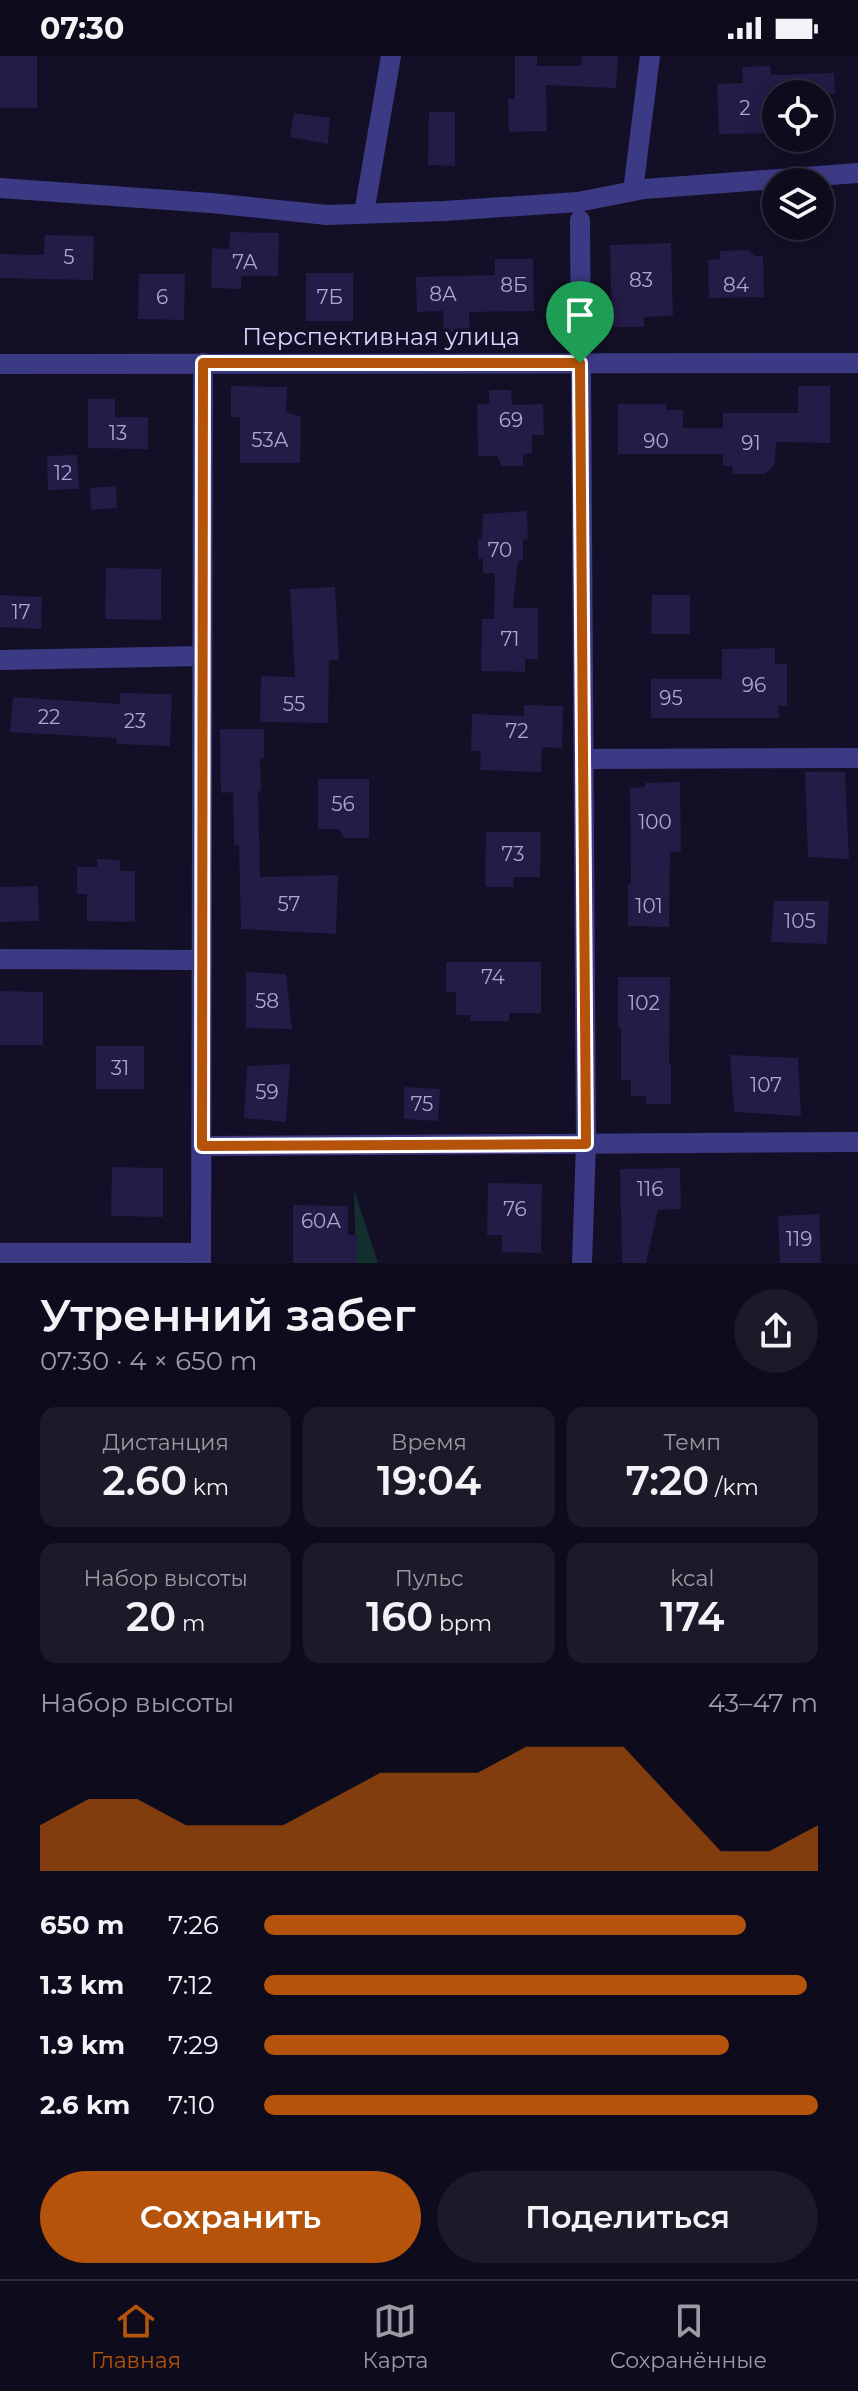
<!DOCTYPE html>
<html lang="ru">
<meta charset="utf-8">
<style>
:root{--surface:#0e0b1c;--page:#1c1929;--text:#f1f3f6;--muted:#9b9ba3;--line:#2e2b3b;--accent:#b45309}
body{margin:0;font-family:Montserrat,sans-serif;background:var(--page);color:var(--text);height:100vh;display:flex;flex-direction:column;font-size:30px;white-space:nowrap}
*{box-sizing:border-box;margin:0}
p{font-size:26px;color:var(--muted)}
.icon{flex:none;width:44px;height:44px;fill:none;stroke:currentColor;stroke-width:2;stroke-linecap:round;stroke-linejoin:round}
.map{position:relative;height:1207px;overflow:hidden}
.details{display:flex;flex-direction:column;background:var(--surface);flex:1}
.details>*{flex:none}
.controls{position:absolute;left:762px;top:24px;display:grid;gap:16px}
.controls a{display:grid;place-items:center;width:72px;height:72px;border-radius:50%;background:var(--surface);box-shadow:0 4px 20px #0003,0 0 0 2px var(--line);font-size:40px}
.pin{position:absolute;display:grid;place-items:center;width:68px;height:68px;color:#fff;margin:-82px -34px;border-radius:50% 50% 50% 0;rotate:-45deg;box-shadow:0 0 8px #0007}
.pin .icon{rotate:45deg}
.round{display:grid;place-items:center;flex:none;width:84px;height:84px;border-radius:42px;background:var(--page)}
.head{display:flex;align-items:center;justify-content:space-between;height:136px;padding:0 40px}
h1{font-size:44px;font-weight:600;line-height:60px}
.stats{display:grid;grid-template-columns:repeat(3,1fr);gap:12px;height:136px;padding:8px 40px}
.stats div{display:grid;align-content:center;border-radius:16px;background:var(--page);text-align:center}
.stats b{font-size:40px;font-weight:600}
.stats small{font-size:22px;font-weight:400}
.stats p{font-size:22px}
.chart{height:224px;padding:16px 40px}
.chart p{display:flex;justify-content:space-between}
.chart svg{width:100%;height:144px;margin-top:8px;fill:var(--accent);opacity:.7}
.cta{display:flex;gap:16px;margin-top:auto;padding:16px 40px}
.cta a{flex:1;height:92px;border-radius:48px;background:var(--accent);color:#fff;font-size:32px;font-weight:600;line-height:92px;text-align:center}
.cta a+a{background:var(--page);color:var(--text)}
ul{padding:0 40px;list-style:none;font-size:26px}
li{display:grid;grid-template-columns:128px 96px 1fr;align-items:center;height:60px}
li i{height:20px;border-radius:10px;background:var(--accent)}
.status{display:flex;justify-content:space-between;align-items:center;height:56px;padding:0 40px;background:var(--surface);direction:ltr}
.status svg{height:22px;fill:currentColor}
.tabs{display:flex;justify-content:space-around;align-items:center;height:112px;border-top:2px solid var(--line);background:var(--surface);font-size:22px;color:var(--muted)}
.tabs a{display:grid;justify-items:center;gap:4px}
.tabs .selected{color:var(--accent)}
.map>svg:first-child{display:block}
</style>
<div class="status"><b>07:30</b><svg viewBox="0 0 49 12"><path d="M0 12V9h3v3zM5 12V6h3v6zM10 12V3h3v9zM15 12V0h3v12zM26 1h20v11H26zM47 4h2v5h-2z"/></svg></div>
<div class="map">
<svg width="858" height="1207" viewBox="0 0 858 1207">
<rect width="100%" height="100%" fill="#130f26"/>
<path fill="#12302f" d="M 354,1134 L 378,1207 L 356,1207 Z"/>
<g fill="#241b47">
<rect x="0" y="0" width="37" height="52"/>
<path d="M 515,0 L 537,0 L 537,10 L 581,10 L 582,0 L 618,0 L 616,32 L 546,29 L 547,75 L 509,76 L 508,43 L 515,43 Z"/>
<path d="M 770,10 L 771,19 L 834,17 L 835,38 L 771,38 L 772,77 L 719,78 L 717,28 L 743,27 L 742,11 Z"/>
<path d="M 429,56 L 455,56 L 455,110 L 428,109 Z"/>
<path d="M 294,57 L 330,62 L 328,88 L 290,81 Z"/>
<path d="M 230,176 L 279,177 L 278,220 L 241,220 L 241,233 L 211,232 L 212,192 L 229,193 Z"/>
<path d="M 45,179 L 94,180 L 93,224 L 0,222 L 0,198 L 44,199 Z"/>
<path d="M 671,187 L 673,260 L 644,261 L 644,271 L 612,271 L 610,189 Z"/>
<path d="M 748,194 L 755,200 L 763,200 L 764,241 L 709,242 L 708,204 L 720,203 L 720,195 Z"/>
<path d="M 495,203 L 533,203 L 534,255 L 469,256 L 470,283 L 444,284 L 443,255 L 417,256 L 416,221 L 495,219 Z"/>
<rect x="306" y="217" width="47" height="48"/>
<path d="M 139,218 L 185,218 L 184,264 L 138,263 Z"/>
<path d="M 231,330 L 287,331 L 286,356 L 301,361 L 300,407 L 240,407 L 240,361 L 231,361 Z"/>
<path d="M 798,330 L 830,330 L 830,387 L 776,386 L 775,408 L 765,418 L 733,418 L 732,410 L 723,410 L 723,398 L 618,398 L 618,348 L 666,348 L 666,354 L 683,354 L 683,372 L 723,372 L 723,357 L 798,357 Z"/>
<path d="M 489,334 L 511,334 L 512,349 L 543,348 L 544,379 L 532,379 L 532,397 L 523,398 L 523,410 L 502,410 L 497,400 L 478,400 L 477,348 L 489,348 Z"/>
<path d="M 88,343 L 115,343 L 115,361 L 148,361 L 148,393 L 88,392 Z"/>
<path d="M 77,399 L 79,433 L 48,434 L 47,400 Z"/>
<path d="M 116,430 L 117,452 L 91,454 L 90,432 Z"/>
<path d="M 527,455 L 528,483 L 523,484 L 523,504 L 518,505 L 513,552 L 538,552 L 538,603 L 525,603 L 525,616 L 481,615 L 482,563 L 494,563 L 495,517 L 483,517 L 483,503 L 478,503 L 478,483 L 482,483 L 483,458 Z"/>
<path d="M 106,512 L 161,513 L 161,564 L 105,563 Z"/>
<path d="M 335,531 L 339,604 L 329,604 L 328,667 L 260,666 L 261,620 L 295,621 L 290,533 Z"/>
<path d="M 0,539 L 42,541 L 41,573 L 0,571 Z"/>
<path d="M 652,539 L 690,539 L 690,578 L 651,578 Z"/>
<path d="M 775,592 L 775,608 L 787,608 L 787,650 L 778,650 L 779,662 L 651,662 L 651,623 L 722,623 L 722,593 Z"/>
<path d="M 120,637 L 172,638 L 170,690 L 117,688 L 116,682 L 10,676 L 13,641 L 120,648 Z"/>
<path d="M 524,649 L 563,650 L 562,692 L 542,691 L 541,716 L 480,714 L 481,695 L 471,695 L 472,658 L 524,660 Z"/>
<path d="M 220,673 L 264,673 L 264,702 L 260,702 L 261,735 L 258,735 L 260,821 L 338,819 L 336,878 L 241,873 L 239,789 L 234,789 L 233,736 L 221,737 Z"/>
<path d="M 805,716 L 845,716 L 849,803 L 808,801 Z"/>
<path d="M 318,723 L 369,723 L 369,782 L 345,782 L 338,773 L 318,773 Z"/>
<path d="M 680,726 L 681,796 L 670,796 L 669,871 L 628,870 L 628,828 L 631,828 L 630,732 L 645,731 L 645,727 Z"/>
<path d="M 486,776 L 541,776 L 540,821 L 513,821 L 513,831 L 485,831 Z"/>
<path d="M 97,803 L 120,804 L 120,815 L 135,815 L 135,866 L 87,865 L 87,838 L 77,838 L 77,811 L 97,811 Z"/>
<path d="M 38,830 L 39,865 L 0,866 L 0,831 Z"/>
<path d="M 774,845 L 829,845 L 827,888 L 771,886 Z"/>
<path d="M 446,906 L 541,906 L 541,957 L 509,957 L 509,965 L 470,965 L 471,959 L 456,959 L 456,936 L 446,936 Z"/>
<path d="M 246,916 L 286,918 L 292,973 L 246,972 Z"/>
<path d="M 618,921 L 670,921 L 669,1008 L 671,1008 L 671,1048 L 646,1048 L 646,1040 L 631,1040 L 631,1024 L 621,1024 L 621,972 L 618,972 Z"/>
<path d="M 0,935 L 43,936 L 43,989 L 0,989 Z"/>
<rect x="96" y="990" width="48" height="43"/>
<path d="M 730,999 L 798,1002 L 801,1060 L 734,1056 Z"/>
<path d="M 290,1008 L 286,1066 L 244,1062 L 247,1010 Z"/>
<path d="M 404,1031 L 440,1033 L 438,1065 L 404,1063 Z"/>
<path d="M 112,1111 L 163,1112 L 163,1161 L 111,1160 Z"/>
<path d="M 680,1112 L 681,1153 L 658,1154 L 646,1207 L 622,1207 L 620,1113 Z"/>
<path d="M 488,1127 L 542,1128 L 541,1197 L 502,1196 L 502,1179 L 487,1179 Z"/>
<path d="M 293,1149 L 348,1150 L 348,1179 L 357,1179 L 356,1207 L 293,1207 Z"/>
<path d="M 819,1158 L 821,1207 L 780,1207 L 778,1160 Z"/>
</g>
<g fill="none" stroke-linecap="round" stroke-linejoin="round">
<g stroke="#3d3a85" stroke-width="20">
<path d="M 0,132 L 211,147 L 327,159 L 444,155 L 578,146 L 644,133 L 858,117"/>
<path d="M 633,135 L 650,0"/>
<path d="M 364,157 L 391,0"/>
<path d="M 580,164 L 586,1088 L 582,1207"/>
<path d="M 0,308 L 858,307"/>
<path d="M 0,604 L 202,600"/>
<path d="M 585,703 L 858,702"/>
<path d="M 0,903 L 202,904"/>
<path d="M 202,1090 L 858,1086"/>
<path d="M 0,1197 L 201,1197"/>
<path d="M 201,1207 L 203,307"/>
</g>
</g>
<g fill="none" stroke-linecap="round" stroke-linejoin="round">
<g stroke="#fff" stroke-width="16">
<path id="route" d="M 203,307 L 580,307 L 586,1088 L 202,1090 Z"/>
</g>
<use href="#route" stroke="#b45309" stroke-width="10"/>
</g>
<g text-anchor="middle" stroke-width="7" stroke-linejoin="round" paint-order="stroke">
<g font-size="20" fill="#aca6d1">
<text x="745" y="59">2</text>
<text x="69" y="208">5</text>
<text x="245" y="213">7А</text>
<text x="641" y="231">83</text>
<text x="514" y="236">8Б</text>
<text x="736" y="236">84</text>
<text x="443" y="245">8А</text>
<text x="162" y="248">6</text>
<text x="330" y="248">7Б</text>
<text x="511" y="371">69</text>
<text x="118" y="384">13</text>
<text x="270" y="391">53А</text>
<text x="656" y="392">90</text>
<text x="751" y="394">91</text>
<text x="63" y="424">12</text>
<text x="500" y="501">70</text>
<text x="21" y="563">17</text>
<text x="510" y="590">71</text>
<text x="754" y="636">96</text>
<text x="671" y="649">95</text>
<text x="294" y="655">55</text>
<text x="49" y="668">22</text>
<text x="135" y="672">23</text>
<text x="517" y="682">72</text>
<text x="343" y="755">56</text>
<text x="655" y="773">100</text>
<text x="513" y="805">73</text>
<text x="289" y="855">57</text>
<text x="649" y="857">101</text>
<text x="800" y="872">105</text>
<text x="493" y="928">74</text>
<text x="267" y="952">58</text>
<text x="644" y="954">102</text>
<text x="120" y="1019">31</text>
<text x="766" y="1036">107</text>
<text x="267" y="1043">59</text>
<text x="422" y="1055">75</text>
<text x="650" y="1140">116</text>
<text x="515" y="1160">76</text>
<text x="321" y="1172">60А</text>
<text x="799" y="1190">119</text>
</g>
<g font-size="24" fill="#d9d4ff" stroke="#130f26">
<text x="381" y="289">Перспективная улица</text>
</g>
</g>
</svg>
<div class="controls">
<a><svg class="icon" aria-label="locate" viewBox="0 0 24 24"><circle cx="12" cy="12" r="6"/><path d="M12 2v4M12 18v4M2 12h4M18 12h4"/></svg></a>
<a><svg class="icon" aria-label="layers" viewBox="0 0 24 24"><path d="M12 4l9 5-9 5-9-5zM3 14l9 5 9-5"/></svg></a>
</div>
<div class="pin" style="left:580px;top:307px;background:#1e9e55"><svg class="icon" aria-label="arrive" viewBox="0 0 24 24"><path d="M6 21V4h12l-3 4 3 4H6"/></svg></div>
</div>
<section class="details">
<div class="head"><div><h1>Утренний забег</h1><p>07:30 · 4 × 650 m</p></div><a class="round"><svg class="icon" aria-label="share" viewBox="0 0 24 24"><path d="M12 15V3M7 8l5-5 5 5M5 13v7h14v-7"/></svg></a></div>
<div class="stats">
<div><p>Дистанция</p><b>2.60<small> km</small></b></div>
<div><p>Время</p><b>19:04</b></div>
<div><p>Темп</p><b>7:20<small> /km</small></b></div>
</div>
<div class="stats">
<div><p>Набор высоты</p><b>20<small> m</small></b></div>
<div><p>Пульс</p><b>160<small> bpm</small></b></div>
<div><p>kcal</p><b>174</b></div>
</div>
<div class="chart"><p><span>Набор высоты</span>43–47 m</p>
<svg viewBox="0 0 160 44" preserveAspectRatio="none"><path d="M0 44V30L10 22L20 22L30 30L40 30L50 30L60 22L70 14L80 14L90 14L100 6L110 6L120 6L130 22L140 38L150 38L160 30V44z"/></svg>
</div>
<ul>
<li><b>650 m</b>7:26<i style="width:87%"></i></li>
<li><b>1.3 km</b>7:12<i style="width:98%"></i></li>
<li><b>1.9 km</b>7:29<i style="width:84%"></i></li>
<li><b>2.6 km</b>7:10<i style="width:100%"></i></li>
</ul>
<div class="cta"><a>Сохранить</a><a>Поделиться</a></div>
</section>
<nav class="tabs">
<a class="selected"><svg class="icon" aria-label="home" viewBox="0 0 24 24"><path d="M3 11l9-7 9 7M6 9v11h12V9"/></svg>Главная</a>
<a><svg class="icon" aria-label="map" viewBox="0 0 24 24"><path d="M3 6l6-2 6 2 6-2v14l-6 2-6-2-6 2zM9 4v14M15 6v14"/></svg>Карта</a>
<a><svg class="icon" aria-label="saved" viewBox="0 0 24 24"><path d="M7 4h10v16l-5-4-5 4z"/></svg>Сохранённые</a>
</nav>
